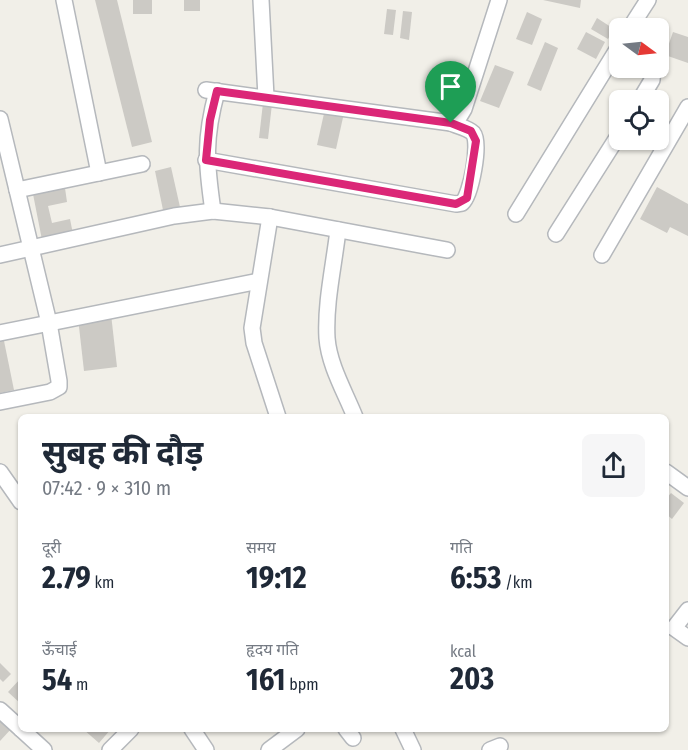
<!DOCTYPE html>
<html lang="hi">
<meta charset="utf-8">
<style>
:root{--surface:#fff;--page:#f6f6f7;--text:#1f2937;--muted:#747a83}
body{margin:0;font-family:"Fira Sans Condensed","Noto Sans Devanagari",sans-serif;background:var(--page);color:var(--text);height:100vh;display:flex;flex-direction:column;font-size:22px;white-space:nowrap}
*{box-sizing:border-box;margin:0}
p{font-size:20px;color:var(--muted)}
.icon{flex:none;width:33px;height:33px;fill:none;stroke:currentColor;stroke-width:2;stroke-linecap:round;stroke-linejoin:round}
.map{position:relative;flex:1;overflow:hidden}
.details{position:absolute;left:18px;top:414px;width:651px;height:318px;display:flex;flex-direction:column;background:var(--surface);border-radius:9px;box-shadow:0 2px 4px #0004}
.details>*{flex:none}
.needle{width:39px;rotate:105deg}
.tools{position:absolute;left:609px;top:18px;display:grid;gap:12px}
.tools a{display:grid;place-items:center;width:60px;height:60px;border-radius:9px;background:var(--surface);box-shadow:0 2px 4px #0004;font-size:30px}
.pin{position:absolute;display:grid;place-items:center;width:51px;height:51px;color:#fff;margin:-62px -26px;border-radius:50% 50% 50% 0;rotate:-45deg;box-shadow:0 0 6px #0007}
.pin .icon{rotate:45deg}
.round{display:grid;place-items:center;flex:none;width:63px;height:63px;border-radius:9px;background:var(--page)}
.summary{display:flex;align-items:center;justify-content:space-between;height:102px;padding:0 24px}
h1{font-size:33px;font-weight:700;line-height:45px}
.metrics{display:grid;grid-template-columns:repeat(3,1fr);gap:9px;height:102px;padding:6px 24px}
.metrics div{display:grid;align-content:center}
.metrics b{font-size:30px;font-weight:700}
.metrics small{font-size:16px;font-weight:400}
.metrics p{font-size:16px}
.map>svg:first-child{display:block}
</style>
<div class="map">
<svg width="688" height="750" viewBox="0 0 688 750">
<rect width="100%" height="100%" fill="#f1efe8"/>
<g fill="#cccac5">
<path d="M 95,0 L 117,0 L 152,142 L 132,147 Z"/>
<rect x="133" y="0" width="19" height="14"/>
<rect x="184" y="0" width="16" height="11"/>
<path d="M 543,0 L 581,0 L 580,8 Z"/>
<path d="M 387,9 L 396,10 L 393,35 L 384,34 Z"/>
<path d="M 403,11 L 412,12 L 409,40 L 400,38 Z"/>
<path d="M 527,12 L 542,19 L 532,45 L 516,39 Z"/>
<path d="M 597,18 L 614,29 L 608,39 L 591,29 Z"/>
<path d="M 586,32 L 605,42 L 596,59 L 577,49 Z"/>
<path d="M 673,32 L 688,37 L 688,63 L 665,55 Z"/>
<path d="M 545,42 L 558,48 L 541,91 L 527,85 Z"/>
<path d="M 495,65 L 514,72 L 499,108 L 480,101 Z"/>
<path d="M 263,103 L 272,104 L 268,139 L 259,138 Z"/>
<path d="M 325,109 L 344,113 L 336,149 L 317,145 Z"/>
<path d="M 171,167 L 180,207 L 163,210 L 155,171 Z"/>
<path d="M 657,187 L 688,204 L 688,236 L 670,227 L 667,233 L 640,219 Z"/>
<path d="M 65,188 L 67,202 L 48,206 L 52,223 L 70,219 L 73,234 L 42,240 L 33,194 Z"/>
<path d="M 111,314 L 117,367 L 84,371 L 78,318 Z"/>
<path d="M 3,336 L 14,390 L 0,393 L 0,337 Z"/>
<path d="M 671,493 L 684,503 L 672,519 L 666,514 L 666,499 Z"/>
<path d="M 0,663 L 11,674 L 3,682 L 0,679 Z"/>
<path d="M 21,678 L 21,704 L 8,692 Z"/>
<path d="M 0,718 L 12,728 L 0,741 Z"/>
<path d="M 83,729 L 111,729 L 99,743 Z"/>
</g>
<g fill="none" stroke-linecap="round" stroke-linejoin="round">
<g stroke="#b5b8bc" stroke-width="18">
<g id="minor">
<path d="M 64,0 L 99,173"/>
<path d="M 261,0 L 266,97"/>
<path d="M 630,28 L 648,0"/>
<path d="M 206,90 L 451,123 L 458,119 L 464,109 L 499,0"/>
<path d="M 640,100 L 652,80 L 653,68"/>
<path d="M 0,119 L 49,323 L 59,381 L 59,387 L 50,392 L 0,402"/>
<path d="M 206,160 L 456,204 L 462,203 C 471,195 481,143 473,133 C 468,128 457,126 451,123"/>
<path d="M 17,190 L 142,164"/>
<path d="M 213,211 C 206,163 204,139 217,91"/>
<path d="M 516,214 L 620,45"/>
<path d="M 270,217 L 252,328 L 254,343 L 278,417"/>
<path d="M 338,230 C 334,265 325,303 327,338 C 329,365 345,392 355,417"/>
<path d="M 556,234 L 620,133"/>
<path d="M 0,255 L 174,216 L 213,211 L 270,217 L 447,250"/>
<path d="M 602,255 L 688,107"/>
<path d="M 0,333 L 259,281"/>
<path d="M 0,472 L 21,502"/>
<path d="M 666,472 L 688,488"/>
<path d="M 688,610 L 674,628 L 688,638"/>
<path d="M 0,710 L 21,729"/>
<path d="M 21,729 L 44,750"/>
<path d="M 192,729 L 206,750"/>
<path d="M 346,729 L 353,738"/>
<path d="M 403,729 L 413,750"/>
<path d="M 110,750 L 131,729"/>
<path d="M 269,750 L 297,729"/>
<path d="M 490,750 L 500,746"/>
</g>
</g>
<use href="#minor" stroke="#fff" stroke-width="15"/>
</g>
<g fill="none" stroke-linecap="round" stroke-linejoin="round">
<g stroke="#fff" stroke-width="12">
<path id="route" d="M 217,91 L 451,123 L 471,131 L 476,141 L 467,198 L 456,204 L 206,160 L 210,120 Z"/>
</g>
<use href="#route" stroke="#db2777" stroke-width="8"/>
</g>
</svg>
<div class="tools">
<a><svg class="needle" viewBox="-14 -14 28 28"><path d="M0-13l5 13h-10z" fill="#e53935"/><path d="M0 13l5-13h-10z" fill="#747a83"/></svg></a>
<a><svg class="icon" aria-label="locate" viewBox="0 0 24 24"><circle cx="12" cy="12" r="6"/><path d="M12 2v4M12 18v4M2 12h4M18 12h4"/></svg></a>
</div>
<div class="pin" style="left:451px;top:123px;background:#1e9e55"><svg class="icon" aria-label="arrive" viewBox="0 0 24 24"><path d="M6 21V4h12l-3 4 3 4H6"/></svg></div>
<section class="details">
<div class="summary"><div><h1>सुबह की दौड़</h1><p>07:42 · 9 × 310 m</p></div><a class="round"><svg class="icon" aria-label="share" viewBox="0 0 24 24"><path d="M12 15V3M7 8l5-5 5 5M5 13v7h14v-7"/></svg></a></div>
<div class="metrics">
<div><p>दूरी</p><b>2.79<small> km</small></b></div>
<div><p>समय</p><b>19:12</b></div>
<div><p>गति</p><b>6:53<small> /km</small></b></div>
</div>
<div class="metrics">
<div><p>ऊँचाई</p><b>54<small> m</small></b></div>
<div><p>हृदय गति</p><b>161<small> bpm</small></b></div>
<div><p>kcal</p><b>203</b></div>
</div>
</section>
</div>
